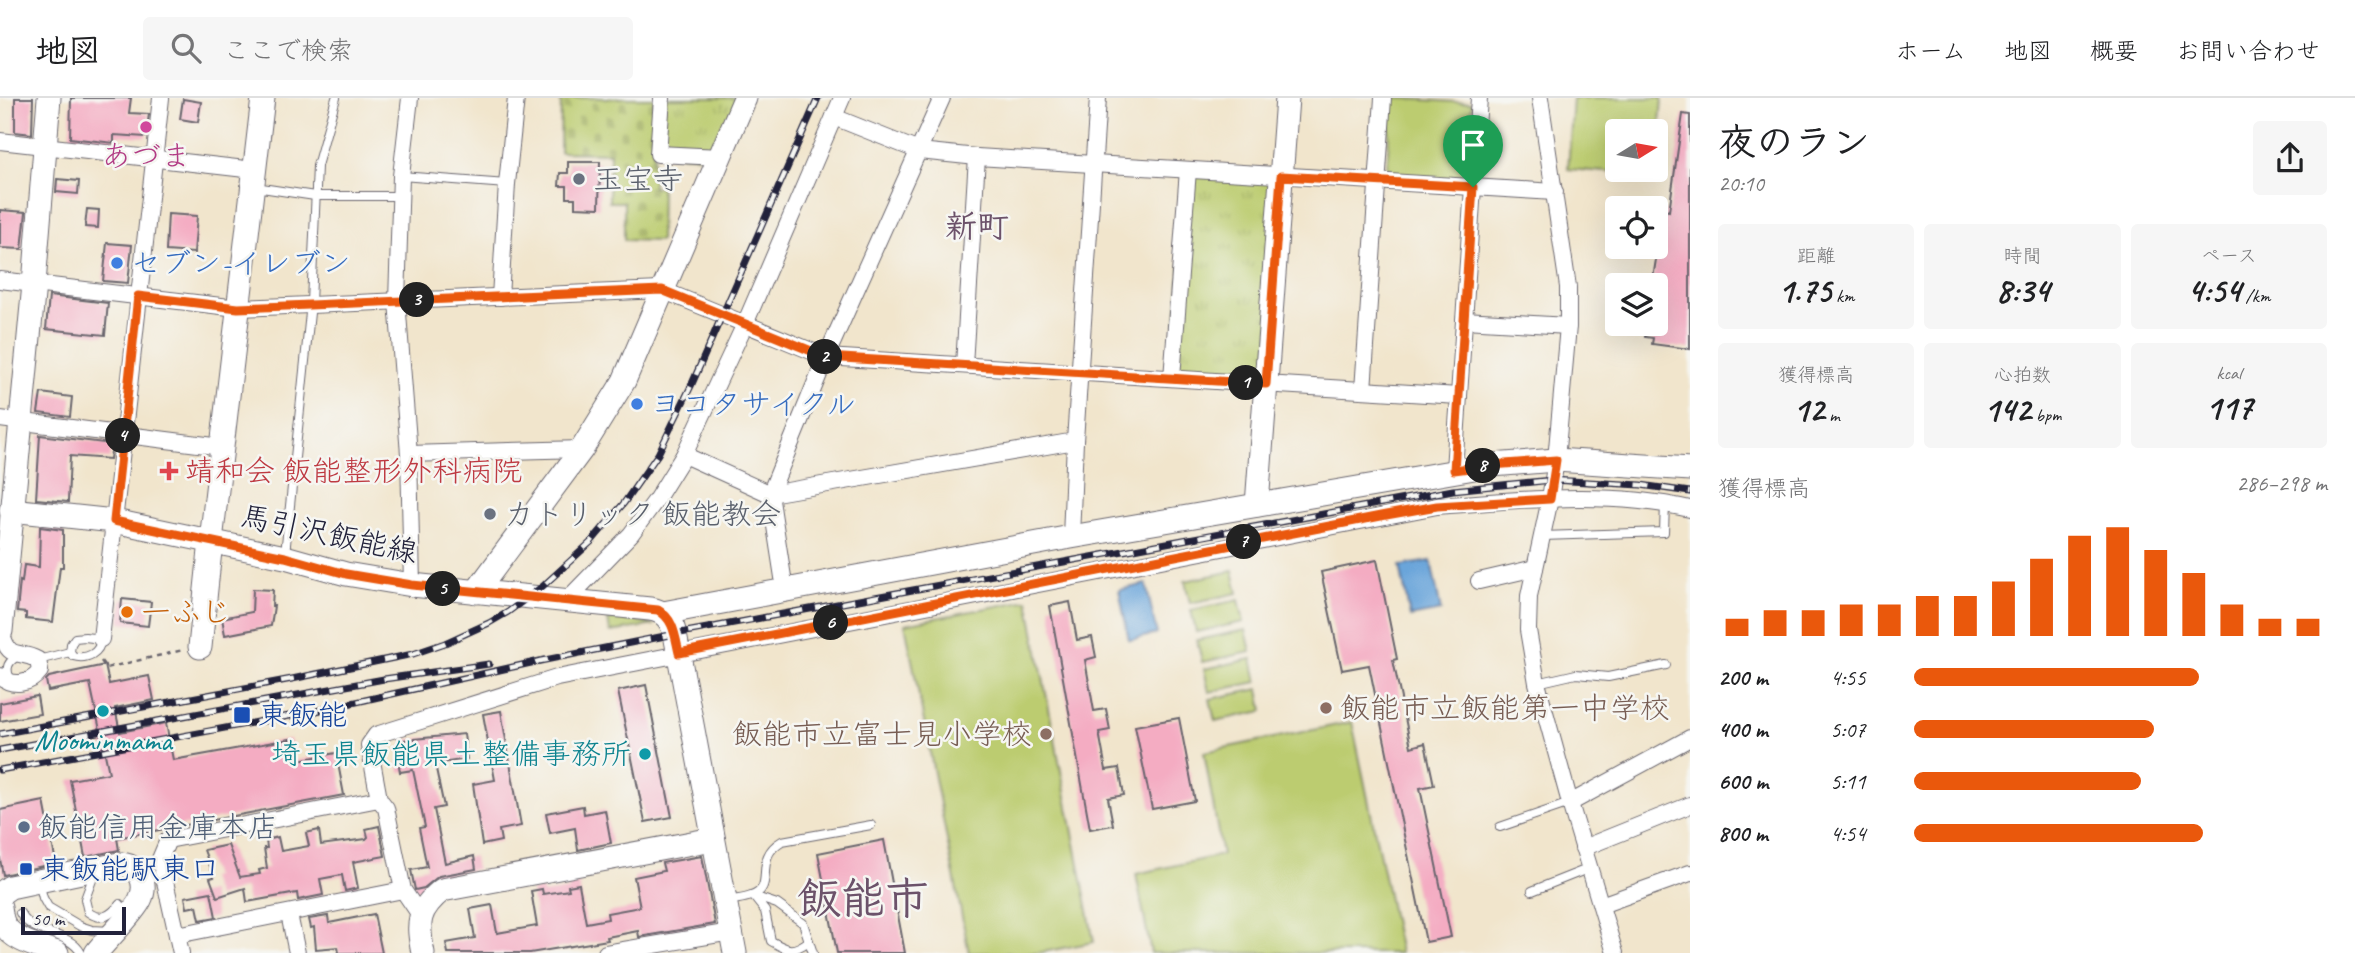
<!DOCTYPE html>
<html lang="ja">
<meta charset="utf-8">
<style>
:root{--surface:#fff;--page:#f6f6f6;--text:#202124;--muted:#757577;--line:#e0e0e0;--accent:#ea580c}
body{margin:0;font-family:Caveat,"Klee One",sans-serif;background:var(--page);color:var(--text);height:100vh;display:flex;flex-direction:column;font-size:26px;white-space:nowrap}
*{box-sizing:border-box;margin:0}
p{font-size:23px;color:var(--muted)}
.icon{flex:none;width:38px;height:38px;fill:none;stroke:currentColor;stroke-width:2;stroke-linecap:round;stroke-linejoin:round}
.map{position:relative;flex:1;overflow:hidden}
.sheet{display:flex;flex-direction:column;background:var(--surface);width:665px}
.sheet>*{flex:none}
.needle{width:46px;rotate:79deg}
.controls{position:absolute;left:1605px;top:21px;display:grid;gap:14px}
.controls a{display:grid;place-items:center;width:63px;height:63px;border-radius:7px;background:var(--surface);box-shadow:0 7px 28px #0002;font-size:35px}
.scale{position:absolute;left:21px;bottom:18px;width:105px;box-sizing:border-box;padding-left:7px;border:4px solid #22223b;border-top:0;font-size:19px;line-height:24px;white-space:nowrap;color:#22223b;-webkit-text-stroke:5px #f6f6f2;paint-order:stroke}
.pin{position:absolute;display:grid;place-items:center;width:60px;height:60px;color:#fff;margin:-72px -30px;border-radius:50% 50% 50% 0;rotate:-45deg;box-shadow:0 0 7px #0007}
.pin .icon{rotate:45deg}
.km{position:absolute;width:35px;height:35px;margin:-18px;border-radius:50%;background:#222;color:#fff;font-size:19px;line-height:35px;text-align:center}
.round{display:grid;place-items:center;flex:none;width:74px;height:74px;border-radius:7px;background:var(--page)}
.overview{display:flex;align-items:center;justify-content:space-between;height:119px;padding:0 28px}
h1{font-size:38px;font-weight:700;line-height:52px}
.figures{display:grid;grid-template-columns:repeat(3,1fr);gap:10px;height:119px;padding:7px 28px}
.figures div{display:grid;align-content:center;border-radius:7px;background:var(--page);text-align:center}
.figures b{font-size:35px;font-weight:700}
.figures small{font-size:19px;font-weight:400}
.figures p{font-size:19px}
.chart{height:196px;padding:14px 28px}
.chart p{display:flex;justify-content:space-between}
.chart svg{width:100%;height:126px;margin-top:7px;stroke:var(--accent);stroke-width:6}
ul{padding:0 28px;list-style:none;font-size:23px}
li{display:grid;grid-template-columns:112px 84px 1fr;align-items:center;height:52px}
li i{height:18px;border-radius:9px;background:var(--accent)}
header{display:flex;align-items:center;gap:42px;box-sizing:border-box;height:98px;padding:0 35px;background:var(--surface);border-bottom:2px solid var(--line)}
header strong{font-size:33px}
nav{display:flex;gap:38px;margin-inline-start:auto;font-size:24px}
.search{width:490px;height:63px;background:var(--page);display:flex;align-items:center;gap:18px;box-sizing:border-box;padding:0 24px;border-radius:7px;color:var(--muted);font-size:26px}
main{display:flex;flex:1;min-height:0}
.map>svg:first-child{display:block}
</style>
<header>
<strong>地図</strong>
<div class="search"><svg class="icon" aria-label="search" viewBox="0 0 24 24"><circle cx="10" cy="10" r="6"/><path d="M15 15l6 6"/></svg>ここで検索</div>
<nav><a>ホーム</a><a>地図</a><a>概要</a><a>お問い合わせ</a></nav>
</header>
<main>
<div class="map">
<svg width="1690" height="855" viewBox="0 0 1690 855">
<defs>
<pattern id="grass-tufts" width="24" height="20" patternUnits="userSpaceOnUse" patternTransform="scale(1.75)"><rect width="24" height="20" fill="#bccc6f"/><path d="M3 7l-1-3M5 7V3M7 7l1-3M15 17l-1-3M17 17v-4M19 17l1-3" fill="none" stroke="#a1af61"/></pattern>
<pattern id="cemetery-stones" width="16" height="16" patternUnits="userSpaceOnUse" patternTransform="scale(1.75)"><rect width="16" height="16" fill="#bccc6f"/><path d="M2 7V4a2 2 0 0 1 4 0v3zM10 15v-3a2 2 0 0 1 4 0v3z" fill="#a1af61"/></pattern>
</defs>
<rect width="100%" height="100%" fill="#f6f6f2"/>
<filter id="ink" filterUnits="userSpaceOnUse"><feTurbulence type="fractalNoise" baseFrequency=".0143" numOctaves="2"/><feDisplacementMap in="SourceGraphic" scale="14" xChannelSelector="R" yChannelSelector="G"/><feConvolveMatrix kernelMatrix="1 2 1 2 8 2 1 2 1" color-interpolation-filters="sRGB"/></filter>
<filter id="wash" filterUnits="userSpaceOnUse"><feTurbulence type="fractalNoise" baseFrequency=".00686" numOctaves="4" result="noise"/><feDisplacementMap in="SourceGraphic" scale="28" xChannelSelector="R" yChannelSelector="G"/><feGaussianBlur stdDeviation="1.57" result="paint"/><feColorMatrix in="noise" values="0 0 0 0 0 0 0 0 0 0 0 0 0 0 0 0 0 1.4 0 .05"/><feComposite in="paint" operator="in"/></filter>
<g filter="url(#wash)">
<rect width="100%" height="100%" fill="#f1e5cc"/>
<g fill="url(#grass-tufts)" stroke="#6f7755" stroke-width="2">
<path d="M 662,0 L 745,0 L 720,59 L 658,56 Z"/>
<path d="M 1188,72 L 1281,77 L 1266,286 L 1172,280 Z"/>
<path d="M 608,521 L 637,523 L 654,527 L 610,534 Z"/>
</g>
<path fill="url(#cemetery-stones)" stroke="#6f7755" stroke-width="2" d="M 561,0 L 654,0 L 653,89 L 661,89 L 660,143 L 624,142 L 624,104 L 609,104 L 610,55 L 560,54 Z"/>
<g fill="#bccc6f" stroke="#6f7755" stroke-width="2" fill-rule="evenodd">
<path d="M 1391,0 L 1472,5 L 1467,76 L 1459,83 L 1394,78 L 1387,72 Z"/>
<path d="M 1573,0 L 1662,0 L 1656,78 L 1568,71 ZM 1617,33 L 1656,33 L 1656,72 L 1617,72 Z"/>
<path d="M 1233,473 L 1238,495 L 1190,505 L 1185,483 Z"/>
<path d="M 1028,502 L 1094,844 L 1038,855 L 969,855 L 905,526 Z"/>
<path d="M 1239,502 L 1244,524 L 1196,534 L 1191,512 Z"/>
<path d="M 1246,532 L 1251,554 L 1202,564 L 1197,542 Z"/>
<path d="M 1252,561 L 1257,584 L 1209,594 L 1204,571 Z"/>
<path d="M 1259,591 L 1263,613 L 1215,623 L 1210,601 Z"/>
<path d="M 1352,624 L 1400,855 L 1151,855 L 1136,776 L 1222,757 L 1204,654 Z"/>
</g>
<g fill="#6aa5da" stroke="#46648a" stroke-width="2">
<path d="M 1431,463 L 1441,513 L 1410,519 L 1400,468 Z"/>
<path d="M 1146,486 L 1157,536 L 1129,542 L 1119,492 Z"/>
</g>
<g id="blocks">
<g fill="#f4acc2">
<path d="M 15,0 L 33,0 L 32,36 L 15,34 Z"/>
<path d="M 71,0 L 131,0 L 129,15 L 149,16 L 146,39 L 114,37 L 114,45 L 70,40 Z"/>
<path d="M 183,1 L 201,4 L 198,24 L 180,21 Z"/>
<path d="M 1683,16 L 1690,17 L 1690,251 L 1652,246 L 1653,240 L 1645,239 L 1647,226 L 1656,226 L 1656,187 L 1652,187 L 1657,155 L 1656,143 L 1659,144 L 1664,112 L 1669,113 Z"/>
<path d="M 568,64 L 600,64 L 599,110 L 575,109 L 575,100 L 567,100 L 567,88 L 559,88 L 560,75 L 568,75 Z"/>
<path d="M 57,81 L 79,83 L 78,96 L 56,94 Z"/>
<path d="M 87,111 L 99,112 L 98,130 L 85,129 Z"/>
<path d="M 0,112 L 26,114 L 22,151 L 0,150 Z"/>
<path d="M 168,116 L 197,118 L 194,155 L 166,153 Z"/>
<path d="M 107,145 L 132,147 L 128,185 L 103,183 Z"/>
<path d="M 49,198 L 108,205 L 105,237 L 46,231 Z"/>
<path d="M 41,295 L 72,299 L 70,319 L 38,315 Z"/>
<path d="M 40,337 L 112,346 L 110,361 L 70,358 L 68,404 L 36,401 Z"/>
<path d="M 40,429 L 63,432 L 63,469 L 60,469 L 53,524 L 26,521 L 26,515 L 17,514 L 20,483 L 22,484 L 24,467 L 39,469 Z"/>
<path d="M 1377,462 L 1397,561 L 1393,562 L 1411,649 L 1425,645 L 1434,687 L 1420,690 L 1451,839 L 1426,844 L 1369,567 L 1342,572 L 1321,474 Z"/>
<path d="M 253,491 L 273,492 L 272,508 L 274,508 L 271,528 L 225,537 L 222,520 L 252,514 Z"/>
<path d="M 122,501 L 151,504 L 148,528 L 120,525 Z"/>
<path d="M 1070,504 L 1077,542 L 1092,539 L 1096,559 L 1085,562 L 1094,613 L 1106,611 L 1110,632 L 1099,634 L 1106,672 L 1119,670 L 1124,697 L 1108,700 L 1113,727 L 1090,731 L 1050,508 Z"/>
<path d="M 105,567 L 109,586 L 149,578 L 154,602 L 115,610 L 120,634 L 166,625 L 173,662 L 290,641 L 294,663 L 336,655 L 344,697 L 117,740 L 119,752 L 85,759 L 70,682 L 109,675 L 90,585 L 48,593 L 46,582 L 49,579 Z"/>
<path d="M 646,587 L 672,719 L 645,724 L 618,593 Z"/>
<path d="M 37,598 L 40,616 L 0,623 L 0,605 Z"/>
<path d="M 501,613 L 521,728 L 499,732 L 501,743 L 482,747 L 473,686 L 495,682 L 483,616 Z"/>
<path d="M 1179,620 L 1195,703 L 1152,711 L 1135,628 Z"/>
<path d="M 464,636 L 467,661 L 435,666 L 444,709 L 434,711 L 445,765 L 474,758 L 476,771 L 439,778 L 424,790 L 415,792 L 411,772 L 427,769 L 419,730 L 425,729 L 413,672 L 400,674 L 398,662 L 407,661 L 404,642 Z"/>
<path d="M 44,703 L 56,765 L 3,777 L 0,761 L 0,712 Z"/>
<path d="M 583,708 L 584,716 L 605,712 L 611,745 L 578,752 L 575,730 L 550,735 L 546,715 Z"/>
<path d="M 379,728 L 385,758 L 353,764 L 358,790 L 345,793 L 342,777 L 320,781 L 323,797 L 298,802 L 297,795 L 247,804 L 245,790 L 217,799 L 210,780 L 214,779 L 204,752 L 228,747 L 240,779 L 260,776 L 259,772 L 267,770 L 264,750 L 267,750 L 266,742 L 278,739 L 281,753 L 309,748 L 306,735 L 319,732 L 321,747 L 366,741 L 368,739 L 366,731 Z"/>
<path d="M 884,742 L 905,855 L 837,855 L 818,755 Z"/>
<path d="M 702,758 L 715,826 L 639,839 L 638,833 L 607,839 L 608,842 L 530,855 L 448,855 L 446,845 L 475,840 L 470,811 L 492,807 L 497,835 L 537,828 L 531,793 L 542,791 L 543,796 L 569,792 L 568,788 L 579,786 L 586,825 L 608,821 L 607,815 L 640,809 L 634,779 L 664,773 L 662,765 Z"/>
<path d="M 211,794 L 216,819 L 200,822 L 197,808 L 187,810 L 185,799 Z"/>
<path d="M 374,816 L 382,855 L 339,855 L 338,849 L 316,851 L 314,829 L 311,830 L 309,821 L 328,818 L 329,825 Z"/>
</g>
</g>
</g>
<g filter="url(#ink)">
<use href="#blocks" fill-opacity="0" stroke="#6a666e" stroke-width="2"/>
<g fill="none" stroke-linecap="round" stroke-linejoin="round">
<g stroke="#6a666e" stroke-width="10">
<g id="lane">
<path d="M 401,78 L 507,86"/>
<path d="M 255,89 L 315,98 L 400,98"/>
<path d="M 1542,438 L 1664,434 L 1665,405"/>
<path d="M 285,456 L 311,205 L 317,68 L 336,0"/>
<path d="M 85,539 L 101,541 C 100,555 87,562 73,558 L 70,554 L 71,546 L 75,540 Z"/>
<path d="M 38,562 L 70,554"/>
<path d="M 11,582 C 4,570 8,563 20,557"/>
<path d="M 1537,585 L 1576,576 L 1608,579 L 1666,567"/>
<path d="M 1500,729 L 1570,705"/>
<path d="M 95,774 L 85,801 L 88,814 C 102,824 111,817 120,806"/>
<path d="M 39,784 L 43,800 L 48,809 L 80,828 L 92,832 L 111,833"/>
<path d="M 1532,793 L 1590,770"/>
<path d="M 753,798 L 777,806 L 803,825 L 809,843 C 792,855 789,853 771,843 L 765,813 Z"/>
<path d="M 728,803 C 735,801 744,801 751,798 C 778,789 751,761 782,743 L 871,727"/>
<path d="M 20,815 C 32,838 68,832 81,855"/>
<path d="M 809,843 L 813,855"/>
</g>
</g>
<g stroke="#6a666e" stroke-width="18">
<g id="street">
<path d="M 410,0 L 401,78 L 397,203 L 409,356 L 412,487"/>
<path d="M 662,0 L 658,56 L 720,59"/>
<path d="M 1540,0 L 1568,189 L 1568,228 L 1556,362 L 1550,401 L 1529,498 L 1528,532 L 1537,585 L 1570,705 L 1615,855"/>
<path d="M 834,19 L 919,53 L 977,59 L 1555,94"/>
<path d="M 0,43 L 254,72"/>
<path d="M 0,182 L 238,210 L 662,192 L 826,259 L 1459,298"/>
<path d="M 500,199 L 507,86 L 516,0"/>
<path d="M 1464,222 L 1568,228"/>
<path d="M 964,267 L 977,59"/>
<path d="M 1172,280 L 1188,72"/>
<path d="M 1363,292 L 1383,0"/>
<path d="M 0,321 L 222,349"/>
<path d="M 409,356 L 582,351"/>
<path d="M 684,357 L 770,396 L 1075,343"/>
<path d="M 1454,372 L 1479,0"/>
<path d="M 1071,439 L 1075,343 L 1098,0"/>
<path d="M 1479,483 L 1535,470"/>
<path d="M 785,492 L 770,396 L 826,259 L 942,0"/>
<path d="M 567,502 L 631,436 L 656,402 L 684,357 L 745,226 L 842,0"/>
<path d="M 101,541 L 161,0"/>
<path d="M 0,578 C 12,589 30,587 40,573 L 38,562 C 16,550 10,565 1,533"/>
<path d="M 379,701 L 386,710 L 403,792 L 420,817"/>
<path d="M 1570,705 L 1690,640"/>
<path d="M 1583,750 L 1690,707"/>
<path d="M 1601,807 L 1690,775"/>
<path d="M 289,816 L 297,855"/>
<path d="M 177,837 L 403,792"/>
<path d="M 181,855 L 160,761 L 168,742 L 379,701 L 369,647 L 376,637 L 557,580 L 1437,408 C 1521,402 1607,392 1690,411"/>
<path d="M 606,855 L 731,834"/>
</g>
</g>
<g stroke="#6a666e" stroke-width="25">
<g id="secondary">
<path d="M 1257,407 L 1287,0"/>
<path d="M 11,412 L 114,423 L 285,459 L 346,476 L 412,487 L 650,511 C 665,513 671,522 675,536 L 735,855"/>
<path d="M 476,494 L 582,351 L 624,283 L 745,0"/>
<path d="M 663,515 L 1071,439 L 1492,367 L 1556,362 L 1690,371"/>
<path d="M 1,533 L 34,186 L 49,0"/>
<path d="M 200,549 L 211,443 L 263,0"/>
<path d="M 0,796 L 10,789 L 119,766 C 138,766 149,784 140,802 C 134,815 106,842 96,855"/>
<path d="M 0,809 C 1,814 1,821 4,826 C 12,843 41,849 57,855"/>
<path d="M 423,855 C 417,825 417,812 442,792 L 713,741"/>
</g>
</g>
<path stroke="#6a666e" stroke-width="2.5" stroke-dasharray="5 5" stroke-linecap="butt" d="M 101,563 L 106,570 L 183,552"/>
<use href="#lane" stroke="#fff" stroke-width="8"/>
<use href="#street" stroke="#fff" stroke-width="16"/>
<use href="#secondary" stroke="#fff" stroke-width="23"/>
<g stroke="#22223b" stroke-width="7">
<g id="rail">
<path d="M 0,636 L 292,581 L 413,556 L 445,545 L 489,525 L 508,514 L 543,488 L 591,444 L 624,405 L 658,356 L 691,288 L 818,0"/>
<path d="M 0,652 L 384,581 L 489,566"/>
<path d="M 0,672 L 316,613 L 540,563 L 675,536 L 1453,392 L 1552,382 L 1641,387 L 1690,394"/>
</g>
</g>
<use href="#rail" stroke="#f6f6f2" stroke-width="4.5" stroke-dasharray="13" stroke-linecap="butt"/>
</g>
</g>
<g fill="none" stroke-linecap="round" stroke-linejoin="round" filter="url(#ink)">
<g stroke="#fff" stroke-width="14">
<path id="route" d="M 1281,78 L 1473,89 L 1454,372 L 1492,367 L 1556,362 L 1550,401 L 1437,408 L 1386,417 L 679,555 C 675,538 674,521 658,512 L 412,487 L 346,476 L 285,459 L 114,423 L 138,198 L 238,210 L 662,192 L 826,259 L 1266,286 Z"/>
</g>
<use href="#route" stroke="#ea580c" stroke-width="9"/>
</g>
<circle fill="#d1479c" stroke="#f6f6f2" stroke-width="2.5" cx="146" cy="29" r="7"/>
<g fill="#6b7280" stroke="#f6f6f2" stroke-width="2.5">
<circle cx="579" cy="81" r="7"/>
<circle cx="490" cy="416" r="7"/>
</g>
<g fill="#3f7fe0" stroke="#f6f6f2" stroke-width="2.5">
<circle cx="117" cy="165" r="7"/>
<circle cx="637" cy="306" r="7"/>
</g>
<path fill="#e0444e" stroke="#f6f6f2" stroke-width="2.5" d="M165.5 362.5h7v7h7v7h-7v7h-7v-7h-7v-7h7z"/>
<circle fill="#e8710a" stroke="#f6f6f2" stroke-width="2.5" cx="127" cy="514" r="7"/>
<g fill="#8d6e63" stroke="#f6f6f2" stroke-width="2.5">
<circle cx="1326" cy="610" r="7"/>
<circle cx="1046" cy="636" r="7"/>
</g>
<g fill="#0f9aa8" stroke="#f6f6f2" stroke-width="2.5">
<circle cx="103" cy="613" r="7"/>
<circle cx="645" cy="656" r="7"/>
</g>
<g fill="#1a4fb4" stroke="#f6f6f2" stroke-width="2.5">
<rect x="233" y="608" width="18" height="18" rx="3.5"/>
<rect x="19" y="764" width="14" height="14" rx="3.5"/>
</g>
<circle fill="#5c6f8a" stroke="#f6f6f2" stroke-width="2.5" cx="24" cy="729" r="7"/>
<g text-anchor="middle" stroke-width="5" stroke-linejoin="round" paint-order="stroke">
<g font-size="30" fill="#b23c85" stroke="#f6f6f2">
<text x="146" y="68">あづま</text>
</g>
<g font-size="30" fill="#5b616d" stroke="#f6f6f2" text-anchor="start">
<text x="593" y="91">玉宝寺</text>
<text x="504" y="426">カトリック 飯能教会</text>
</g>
<g font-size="30" fill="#366cbe" stroke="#f6f6f2" text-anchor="start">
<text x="131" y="175">セブン-イレブン</text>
<text x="651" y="316">ヨコタサイクル</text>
</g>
<g font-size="30" fill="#be3a42" stroke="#f6f6f2" text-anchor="start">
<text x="185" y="383">靖和会 飯能整形外科病院</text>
</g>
<g font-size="30" fill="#22223b" stroke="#f6f6f2">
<text transform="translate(329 436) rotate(12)" y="10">馬引沢飯能線</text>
</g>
<g font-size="30" fill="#c56008" stroke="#f6f6f2" text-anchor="start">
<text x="141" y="524">一ふじ</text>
</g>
<g font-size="30" fill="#785e54" stroke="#f6f6f2" text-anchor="start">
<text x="1340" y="620">飯能市立飯能第一中学校</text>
<text x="1032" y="646" text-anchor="end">飯能市立富士見小学校</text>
</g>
<g font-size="30" fill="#164399" stroke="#f6f6f2" text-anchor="start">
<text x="258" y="627">東飯能</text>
<text x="40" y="781">東飯能駅東口</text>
</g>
<g font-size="30" fill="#0d838f" stroke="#f6f6f2">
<text x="103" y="652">Moominmama</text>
<text x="631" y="666" text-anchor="end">埼玉県飯能県土整備事務所</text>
</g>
<g font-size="30" fill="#4e5e75" stroke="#f6f6f2" text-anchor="start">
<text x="38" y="739">飯能信用金庫本店</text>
</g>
<g font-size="32" font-weight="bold" fill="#6c526a" stroke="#f6f6f2">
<text x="977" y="139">新町</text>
</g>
<g font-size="44" font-weight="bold" fill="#6c526a" stroke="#f6f6f2">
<text x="863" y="815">飯能市</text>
</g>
</g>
</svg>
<div class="controls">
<a><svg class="needle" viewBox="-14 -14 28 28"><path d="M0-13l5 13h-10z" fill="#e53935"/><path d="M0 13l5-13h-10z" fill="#757577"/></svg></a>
<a><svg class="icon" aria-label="locate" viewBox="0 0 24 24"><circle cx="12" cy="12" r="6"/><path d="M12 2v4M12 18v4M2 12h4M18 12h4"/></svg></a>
<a><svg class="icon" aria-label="layers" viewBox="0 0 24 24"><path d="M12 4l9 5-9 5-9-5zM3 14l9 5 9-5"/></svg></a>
</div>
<div class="scale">50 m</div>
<div class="pin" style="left:1473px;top:89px;background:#1e9e55"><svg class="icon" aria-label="arrive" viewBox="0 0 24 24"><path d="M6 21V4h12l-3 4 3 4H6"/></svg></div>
<b class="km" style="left:1246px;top:285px">1</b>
<b class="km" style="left:825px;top:259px">2</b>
<b class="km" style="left:417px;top:202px">3</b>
<b class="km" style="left:123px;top:338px">4</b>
<b class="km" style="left:443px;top:491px">5</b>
<b class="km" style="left:831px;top:525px">6</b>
<b class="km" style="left:1244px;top:444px">7</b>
<b class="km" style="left:1483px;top:368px">8</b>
</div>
<section class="sheet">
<div class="overview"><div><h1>夜のラン</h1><p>20:10</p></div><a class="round"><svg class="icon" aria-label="share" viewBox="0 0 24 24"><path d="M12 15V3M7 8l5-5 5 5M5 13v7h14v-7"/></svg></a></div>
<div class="figures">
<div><p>距離</p><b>1.75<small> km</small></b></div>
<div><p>時間</p><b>8:34</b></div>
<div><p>ペース</p><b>4:54<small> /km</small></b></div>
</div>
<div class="figures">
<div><p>獲得標高</p><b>12<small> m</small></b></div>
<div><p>心拍数</p><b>142<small> bpm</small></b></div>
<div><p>kcal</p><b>117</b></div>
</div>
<div class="chart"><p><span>獲得標高</span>286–298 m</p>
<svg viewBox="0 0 160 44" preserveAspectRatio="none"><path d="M5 44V38M15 44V35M25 44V35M35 44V33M45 44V33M55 44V30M65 44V30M75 44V25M85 44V17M95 44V9M105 44V6M115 44V14M125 44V22M135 44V33M145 44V38M155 44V38"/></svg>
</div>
<ul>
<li><b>200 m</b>4:55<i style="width:69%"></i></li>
<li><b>400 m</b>5:07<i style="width:58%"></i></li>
<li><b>600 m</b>5:11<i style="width:55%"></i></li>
<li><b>800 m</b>4:54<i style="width:70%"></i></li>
</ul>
</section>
</main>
